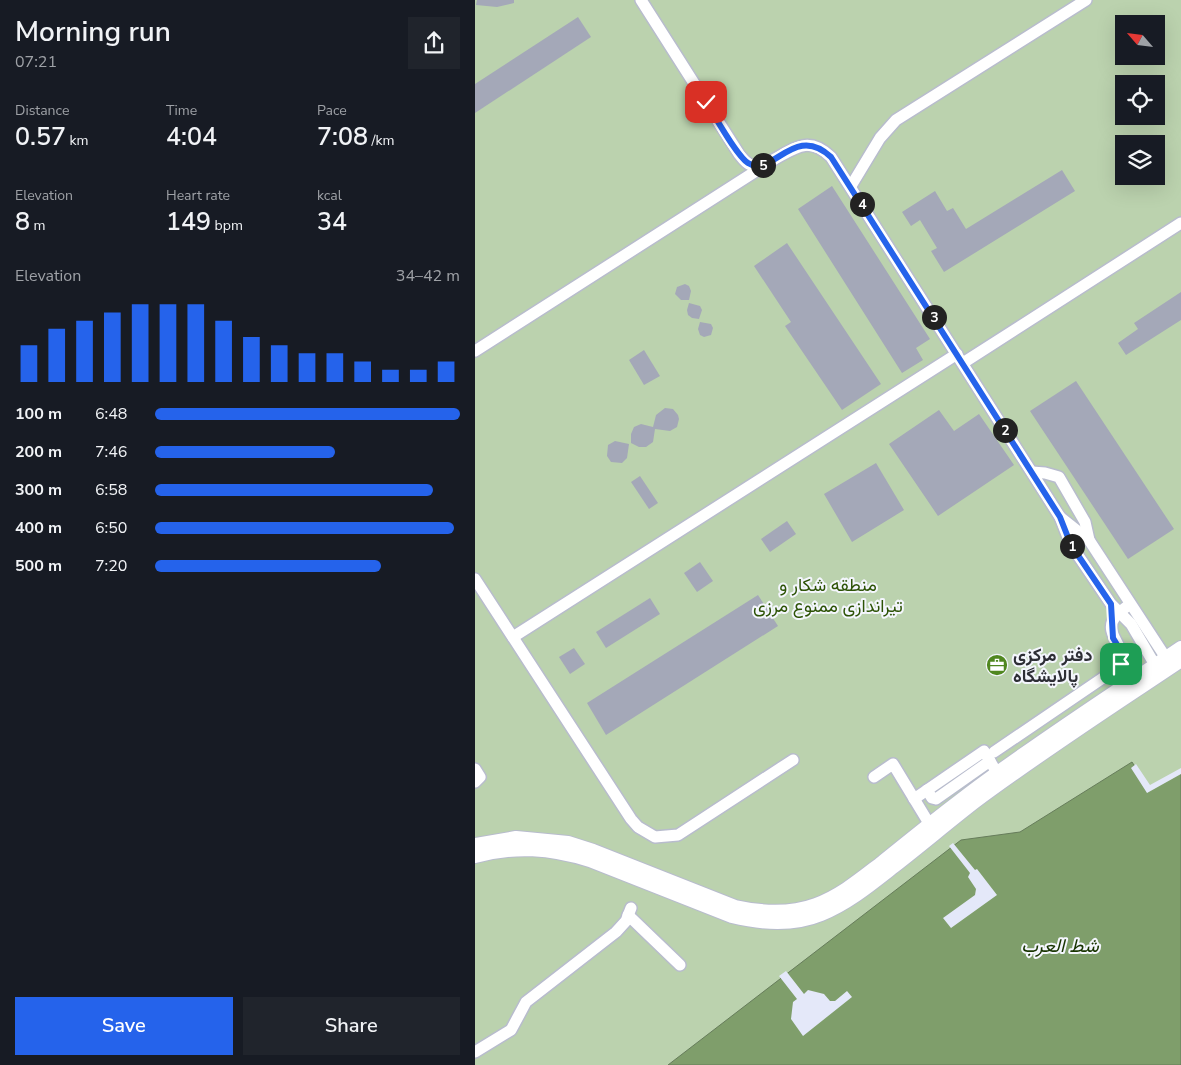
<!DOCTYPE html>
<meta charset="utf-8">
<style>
:root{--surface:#171b24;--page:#20242c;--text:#f1f3f6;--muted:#9ea1a6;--accent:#2563eb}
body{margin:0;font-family:"Nunito Sans",Vazirmatn,sans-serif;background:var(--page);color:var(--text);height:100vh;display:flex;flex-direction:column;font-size:19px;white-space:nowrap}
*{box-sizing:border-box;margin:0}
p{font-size:16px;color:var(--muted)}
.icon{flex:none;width:28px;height:28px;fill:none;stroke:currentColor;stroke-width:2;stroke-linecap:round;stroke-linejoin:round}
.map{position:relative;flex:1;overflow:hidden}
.sheet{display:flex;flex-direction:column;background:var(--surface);width:475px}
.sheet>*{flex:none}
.needle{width:32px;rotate:298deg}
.controls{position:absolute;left:640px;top:15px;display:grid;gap:10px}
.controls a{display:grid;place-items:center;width:50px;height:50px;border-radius:0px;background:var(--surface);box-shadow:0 5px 20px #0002;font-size:25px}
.pin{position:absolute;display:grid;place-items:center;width:42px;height:42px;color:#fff;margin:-21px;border-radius:10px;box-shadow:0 2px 8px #0006}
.km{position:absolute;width:25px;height:25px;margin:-12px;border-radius:50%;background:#222;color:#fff;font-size:14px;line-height:25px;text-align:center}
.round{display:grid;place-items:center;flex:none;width:52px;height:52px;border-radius:0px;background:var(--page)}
.summary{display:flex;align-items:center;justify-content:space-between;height:85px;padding:0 15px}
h1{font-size:28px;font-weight:600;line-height:38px}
.stats{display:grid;grid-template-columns:repeat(3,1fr);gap:8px;height:85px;padding:5px 15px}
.stats div{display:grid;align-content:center}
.stats b{font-size:25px;font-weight:600}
.stats small{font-size:14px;font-weight:400}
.stats p{font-size:14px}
.chart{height:140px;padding:10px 15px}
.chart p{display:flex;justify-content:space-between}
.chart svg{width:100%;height:90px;margin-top:5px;stroke:var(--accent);stroke-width:6}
.action{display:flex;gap:10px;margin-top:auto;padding:10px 15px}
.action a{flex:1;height:58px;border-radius:0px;background:var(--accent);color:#fff;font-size:20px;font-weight:600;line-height:58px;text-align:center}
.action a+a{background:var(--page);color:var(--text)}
ul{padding:0 15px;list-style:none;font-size:16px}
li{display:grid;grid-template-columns:80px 60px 1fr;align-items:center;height:38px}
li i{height:12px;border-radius:6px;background:var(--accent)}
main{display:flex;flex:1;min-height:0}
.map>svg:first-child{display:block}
</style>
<main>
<section class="sheet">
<div class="summary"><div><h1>Morning run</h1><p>07:21</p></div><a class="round"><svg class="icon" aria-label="share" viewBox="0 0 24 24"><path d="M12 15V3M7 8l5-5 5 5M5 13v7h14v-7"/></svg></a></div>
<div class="stats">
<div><p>Distance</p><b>0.57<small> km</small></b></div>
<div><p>Time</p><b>4:04</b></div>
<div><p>Pace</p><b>7:08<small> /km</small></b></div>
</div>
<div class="stats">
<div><p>Elevation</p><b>8<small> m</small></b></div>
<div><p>Heart rate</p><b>149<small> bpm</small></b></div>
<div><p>kcal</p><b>34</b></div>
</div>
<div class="chart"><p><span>Elevation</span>34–42 m</p>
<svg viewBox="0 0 160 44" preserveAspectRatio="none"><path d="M5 44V26M15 44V18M25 44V14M35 44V10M45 44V6M55 44V6M65 44V6M75 44V14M85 44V22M95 44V26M105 44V30M115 44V30M125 44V34M135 44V38M145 44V38M155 44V34"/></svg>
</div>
<ul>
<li><b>100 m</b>6:48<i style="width:100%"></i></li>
<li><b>200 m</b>7:46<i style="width:59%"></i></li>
<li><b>300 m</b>6:58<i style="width:91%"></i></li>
<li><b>400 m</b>6:50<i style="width:98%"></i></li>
<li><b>500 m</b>7:20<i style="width:74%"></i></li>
</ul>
<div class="action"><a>Save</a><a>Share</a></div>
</section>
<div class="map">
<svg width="706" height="1065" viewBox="0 0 706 1065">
<rect width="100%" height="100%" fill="#e4e8f9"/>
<path fill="#bbd2ae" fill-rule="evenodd" d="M 0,0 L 706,0 L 706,1014 L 612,1065 L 0,1065 ZM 649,24 L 681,24 L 681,56 L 649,56 ZM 649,84 L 681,84 L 681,116 L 649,116 ZM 649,144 L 681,144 L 681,176 L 649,176 Z"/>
<path fill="#7f9e6b" stroke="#667c5b" d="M 657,762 L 674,788 L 706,771 L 706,1065 L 193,1065 L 486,840 L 545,832 Z"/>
<g fill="#e4e8f9">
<path d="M 661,764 L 675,785 L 706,768 L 706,774 L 672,793 L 656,768 Z"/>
<path d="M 478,843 L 500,870 L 502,869 L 522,895 L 476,928 L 468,918 L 500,895 L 501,889 L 493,877 L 495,873 L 474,846 Z"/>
<path d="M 311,971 L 329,994 L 333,990 L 349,994 L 355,1001 L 360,1001 L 372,991 L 377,997 L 328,1036 L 316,1019 L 318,1002 L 322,999 L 304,976 Z"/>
</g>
<g fill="#a4a8b8">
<path d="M 2,0 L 39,0 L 39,3 L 22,7 L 1,5 Z"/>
<path d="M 103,17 L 116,37 L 0,113 L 0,84 Z"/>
<path d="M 587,170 L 600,191 L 469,272 L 456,251 L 462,248 L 445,220 L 436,226 L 427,212 L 460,191 L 472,211 L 478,208 L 491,229 Z"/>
<path d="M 357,186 L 455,339 L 441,348 L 448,360 L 427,373 L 323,209 Z"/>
<path d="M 312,243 L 406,384 L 367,410 L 310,326 L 316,322 L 279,266 Z"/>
<path d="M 210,284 L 214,286 L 216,291 L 214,300 L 206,300 L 200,294 L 202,287 Z"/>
<path d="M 706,292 L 706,320 L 651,355 L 643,343 L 663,329 L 659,323 Z"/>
<path d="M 214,303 L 225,306 L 227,310 L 224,319 L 217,318 L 213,315 L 212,310 Z"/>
<path d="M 225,322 L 236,324 L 238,328 L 236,335 L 229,337 L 225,335 L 223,329 Z"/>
<path d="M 169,350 L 185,376 L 169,385 L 154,360 Z"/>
<path d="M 601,381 L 699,529 L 653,559 L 555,411 Z"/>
<path d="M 190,408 L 198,409 L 203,415 L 204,419 L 202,427 L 195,431 L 180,429 L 178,442 L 171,447 L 164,447 L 156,443 L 156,434 L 159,427 L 166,424 L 178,427 L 181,415 Z"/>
<path d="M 464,410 L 479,431 L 504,414 L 539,465 L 463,516 L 414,444 Z"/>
<path d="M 140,441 L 154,444 L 152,458 L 147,463 L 136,462 L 132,456 L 133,445 Z"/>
<path d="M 401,463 L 429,510 L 377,542 L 349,494 Z"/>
<path d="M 165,476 L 183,503 L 174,509 L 156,482 Z"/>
<path d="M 312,521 L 321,534 L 295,552 L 286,539 Z"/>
<path d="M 225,562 L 238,581 L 222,592 L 209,573 Z"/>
<path d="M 283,595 L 303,626 L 131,735 L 112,703 Z"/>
<path d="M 175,598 L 185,614 L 131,648 L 121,632 Z"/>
<path d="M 99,648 L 110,664 L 95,674 L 84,657 Z"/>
</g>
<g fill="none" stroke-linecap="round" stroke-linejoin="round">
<g stroke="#b8bccd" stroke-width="14">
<g id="minor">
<path d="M 166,0 L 264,154 C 268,159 272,165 279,166 C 284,167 290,164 294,162 C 318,150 332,134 356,157 L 585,517 L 596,545 L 636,604 L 656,624 L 680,665"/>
<path d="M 376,186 L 405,138 L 421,120 L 611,0"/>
<path d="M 0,351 L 289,166"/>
<path d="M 488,363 L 706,223"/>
<path d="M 557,472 L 570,473 L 584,477 L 610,522 L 614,540"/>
<path d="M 585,517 L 614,540 L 691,658"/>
<path d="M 0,579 L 156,819 L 163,827 L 180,837 L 203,835 L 318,760"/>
<path d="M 38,637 L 482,354"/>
<path d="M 519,752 L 644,667 C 658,651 626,635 640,617 C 644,612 650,608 655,604"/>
<path d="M 0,769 L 5,777 L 0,782"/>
<path d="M 399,777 L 418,764 L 455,825"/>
<path d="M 452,790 L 457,798 L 461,799 L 515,761"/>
<path d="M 439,799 L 509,751 L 522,773"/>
<path d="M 153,915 L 205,965"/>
<path d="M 0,1052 L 36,1030 L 51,1002 L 141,932 L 151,921 L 156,908"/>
</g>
</g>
<g stroke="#b8bccd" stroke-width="16">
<g id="major">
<path d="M 0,845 L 41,838 L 93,843 L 118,851 L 260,907 C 287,913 314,915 341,905 C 366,896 387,878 408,862 C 436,839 465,816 494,794 C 563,742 635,696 706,648"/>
<path d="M 0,856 C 41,845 75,848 115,860 L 257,916 C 286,923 317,926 346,914 C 373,903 396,884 419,866 C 446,845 472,823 499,802 C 566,752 636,707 706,660"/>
</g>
</g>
<use href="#minor" stroke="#fff" stroke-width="11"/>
<use href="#major" stroke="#fff" stroke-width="14"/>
</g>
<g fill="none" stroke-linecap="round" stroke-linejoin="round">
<g stroke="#fff" stroke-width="10">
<path id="route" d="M 231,102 C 240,116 261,155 273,163 C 297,179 319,122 356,157 L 585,517 L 596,545 L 636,604 L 638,638 L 649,656 L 646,664"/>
</g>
<use href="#route" stroke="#2563eb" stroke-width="6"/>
</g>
<defs>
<g id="office-disc" transform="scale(1.125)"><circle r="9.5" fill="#508720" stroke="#f4f6fd"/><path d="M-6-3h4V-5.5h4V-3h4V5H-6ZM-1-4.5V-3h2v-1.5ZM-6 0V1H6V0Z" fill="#fff"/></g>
</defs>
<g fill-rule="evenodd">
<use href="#office-disc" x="522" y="665"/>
</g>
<g text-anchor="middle" stroke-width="4" stroke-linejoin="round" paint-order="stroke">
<g font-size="18" fill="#2d5306" stroke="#f4f6fd">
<text x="353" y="591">منطقه شکار و<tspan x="353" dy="21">تیراندازی ممنوع مرزی</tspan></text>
</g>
<g font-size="18" font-weight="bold" fill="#2d2e35" stroke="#f4f6fd" text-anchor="start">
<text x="538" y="661">دفتر مرکزی<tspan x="538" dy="21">پالایشگاه</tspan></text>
</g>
<g font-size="19" font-style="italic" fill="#183400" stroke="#f4f6fd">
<text x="585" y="952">شط العرب</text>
</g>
</g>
</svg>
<div class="controls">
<a><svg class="needle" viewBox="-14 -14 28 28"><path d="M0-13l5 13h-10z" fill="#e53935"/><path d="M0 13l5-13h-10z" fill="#9ea1a6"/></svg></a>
<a><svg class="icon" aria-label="locate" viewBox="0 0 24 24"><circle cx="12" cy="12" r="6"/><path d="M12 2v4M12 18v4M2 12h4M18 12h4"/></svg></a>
<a><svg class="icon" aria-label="layers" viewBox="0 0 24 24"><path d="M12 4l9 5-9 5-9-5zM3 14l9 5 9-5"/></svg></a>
</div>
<div class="pin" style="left:646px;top:664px;background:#1e9e55"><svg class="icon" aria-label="arrive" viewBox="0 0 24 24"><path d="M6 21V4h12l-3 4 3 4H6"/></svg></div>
<div class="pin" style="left:231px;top:102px;background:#d93025"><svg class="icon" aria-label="check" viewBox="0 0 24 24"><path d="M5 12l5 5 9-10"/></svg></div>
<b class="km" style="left:597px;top:546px">1</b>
<b class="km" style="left:530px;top:430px">2</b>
<b class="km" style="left:459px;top:317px">3</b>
<b class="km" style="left:387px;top:204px">4</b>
<b class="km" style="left:288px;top:165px">5</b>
</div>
</main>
